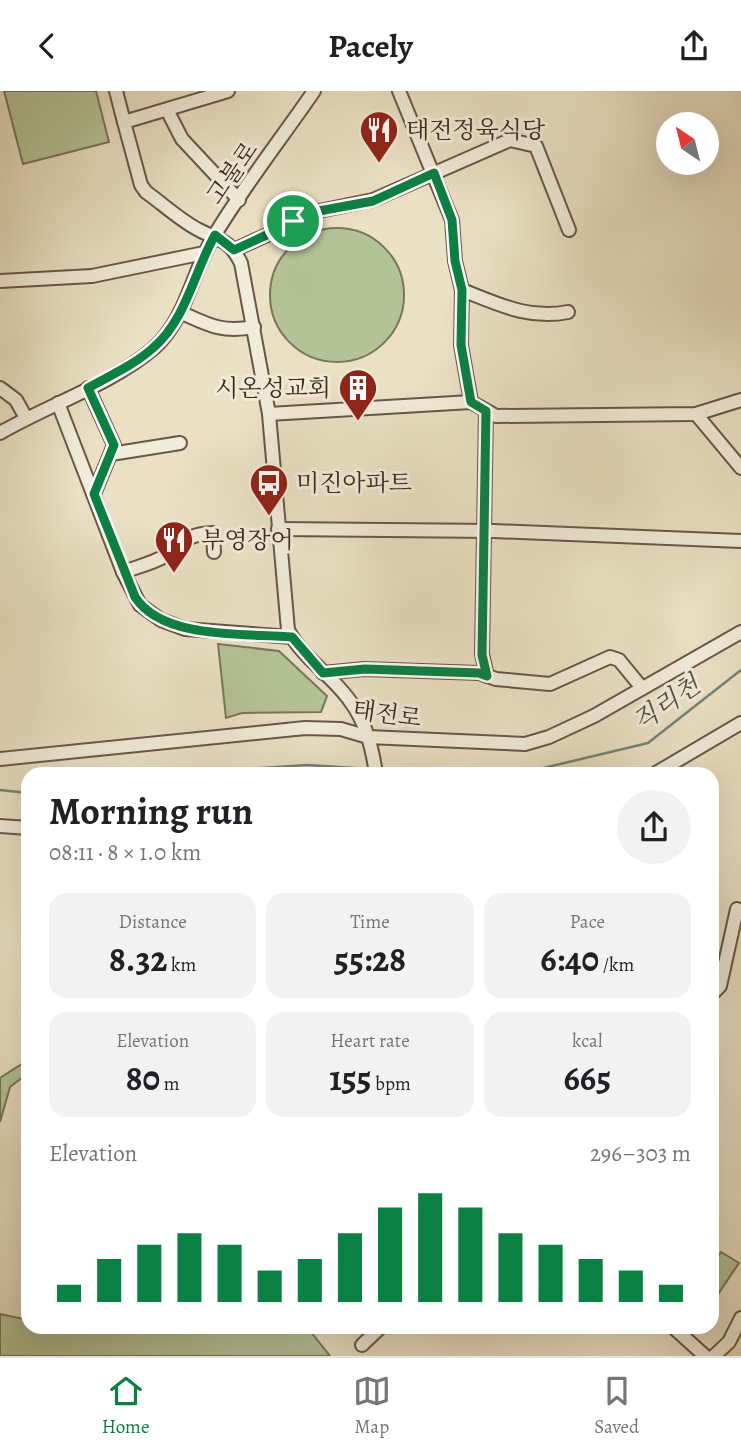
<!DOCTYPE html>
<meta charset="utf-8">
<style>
:root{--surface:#fff;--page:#f2f2f2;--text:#202124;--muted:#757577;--line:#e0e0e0;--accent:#0b8043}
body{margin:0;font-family:Alegreya,"Noto Serif KR",serif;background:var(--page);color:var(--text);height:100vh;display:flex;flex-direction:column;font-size:26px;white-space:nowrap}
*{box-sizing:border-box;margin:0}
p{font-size:23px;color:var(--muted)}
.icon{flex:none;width:38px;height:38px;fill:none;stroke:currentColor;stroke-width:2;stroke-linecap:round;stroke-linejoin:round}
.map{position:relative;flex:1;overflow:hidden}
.drawer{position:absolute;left:21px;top:676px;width:698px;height:567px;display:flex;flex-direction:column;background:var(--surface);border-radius:21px;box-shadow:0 7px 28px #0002}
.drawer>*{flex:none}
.needle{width:46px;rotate:325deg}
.fabs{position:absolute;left:656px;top:21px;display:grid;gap:14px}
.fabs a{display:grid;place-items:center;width:63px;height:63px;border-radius:50%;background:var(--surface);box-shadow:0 7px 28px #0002;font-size:35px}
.pin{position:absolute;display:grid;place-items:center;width:60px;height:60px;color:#fff;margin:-30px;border:4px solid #fff;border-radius:50%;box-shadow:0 2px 7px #0007}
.round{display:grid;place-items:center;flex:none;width:74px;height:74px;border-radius:37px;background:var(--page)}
.headline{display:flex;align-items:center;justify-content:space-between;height:119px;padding:0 28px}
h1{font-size:38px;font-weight:700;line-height:52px}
.figures{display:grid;grid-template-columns:repeat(3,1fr);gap:10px;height:119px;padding:7px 28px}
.figures div{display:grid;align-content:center;border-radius:18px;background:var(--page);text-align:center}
.figures b{font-size:35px;font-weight:700}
.figures small{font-size:19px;font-weight:400}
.figures p{font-size:19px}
.chart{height:196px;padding:14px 28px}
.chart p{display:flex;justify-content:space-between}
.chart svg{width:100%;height:126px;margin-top:7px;stroke:var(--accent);stroke-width:6}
header{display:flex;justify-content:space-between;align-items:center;height:91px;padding:0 28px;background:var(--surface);font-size:32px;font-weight:700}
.tab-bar{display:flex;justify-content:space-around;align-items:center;height:98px;border-top:2px solid var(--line);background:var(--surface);font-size:19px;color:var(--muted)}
.tab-bar a{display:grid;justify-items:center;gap:4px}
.tab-bar .selected{color:var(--accent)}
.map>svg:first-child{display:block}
</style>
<header><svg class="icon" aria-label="back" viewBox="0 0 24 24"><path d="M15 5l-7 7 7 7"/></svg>Pacely<svg class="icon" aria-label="share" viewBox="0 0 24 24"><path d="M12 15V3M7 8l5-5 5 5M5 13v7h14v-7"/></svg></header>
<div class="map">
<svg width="741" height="1265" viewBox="0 0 741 1265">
<rect width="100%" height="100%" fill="#eae0c4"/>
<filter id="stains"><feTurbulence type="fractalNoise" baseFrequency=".00286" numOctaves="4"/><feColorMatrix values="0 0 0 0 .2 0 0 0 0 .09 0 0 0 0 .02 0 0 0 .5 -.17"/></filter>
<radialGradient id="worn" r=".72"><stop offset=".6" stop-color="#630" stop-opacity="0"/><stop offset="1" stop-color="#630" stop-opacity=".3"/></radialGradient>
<g fill="#b4c397" stroke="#78765a" stroke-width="2">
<path d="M 4,0 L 96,0 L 109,51 L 23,73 Z"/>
<circle cx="337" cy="204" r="67"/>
<path d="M 218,553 L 279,560 L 327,605 L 321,621 L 242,622 L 226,627 Z"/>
<path d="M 28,969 L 28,982 L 10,996 L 0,1031 L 0,987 Z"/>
<path d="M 721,1161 L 739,1172 L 712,1212 L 712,1174 Z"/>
<path d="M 0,1223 L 28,1229 L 28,1236 L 56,1236 L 84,1242 L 93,1236 L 307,1236 L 330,1265 L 0,1265 Z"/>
</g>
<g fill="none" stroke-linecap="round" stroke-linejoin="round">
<g stroke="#748274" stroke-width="2.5">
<path d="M 381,678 L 531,680 L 648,652 L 741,579"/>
<path d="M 189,682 L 307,674 L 371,678"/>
<path d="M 0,699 L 28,702"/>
</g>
<g stroke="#685747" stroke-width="16">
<g id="minor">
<path d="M 116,0 L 124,31 L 228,0"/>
<path d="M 399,0 L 452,129 L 455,170 L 462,199"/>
<path d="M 167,19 L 182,48 L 239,109"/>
<path d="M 124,31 L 141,94 L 146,101 C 163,113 181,130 199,139 C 220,150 229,148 241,172 L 269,323 L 288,539 C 303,568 332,584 350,610 C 366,631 372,657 376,682"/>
<path d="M 234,159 L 319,120 L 373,109 L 510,49 L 536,55 L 569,139"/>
<path d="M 0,190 L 92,185 L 204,162"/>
<path d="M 180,221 C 209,234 221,242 254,236"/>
<path d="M 0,297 L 16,309 L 26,327"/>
<path d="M 88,297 L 114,354 L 94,403"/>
<path d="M 471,311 L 461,254 L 462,199 C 498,213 529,229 568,221"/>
<path d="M 58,312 L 123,481 L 140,514 L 161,529 L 185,538 L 292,546"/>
<path d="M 486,320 L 482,563 L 487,585"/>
<path d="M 269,323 L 471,311 L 496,325 L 696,323 L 741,309"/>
<path d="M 696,323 L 741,377"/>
<path d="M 0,342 C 48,314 112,293 154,257 C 187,227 192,181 214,145 C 244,95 281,48 314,0"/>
<path d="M 111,363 L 180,352"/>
<path d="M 278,438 L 494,440 L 741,450"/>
<path d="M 123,481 C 137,476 153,472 165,465 C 186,452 185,443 213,442 L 214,461"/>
<path d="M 323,582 L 364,578 L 479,582 L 496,588 L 550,593 L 610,566 L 619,569 L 642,597"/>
<path d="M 0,668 L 305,637 L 341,638 L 368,646 L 525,653 L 549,646 L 594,625 L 741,541"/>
<path d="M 656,682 L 741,632"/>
<path d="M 0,735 L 28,737"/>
<path d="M 712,903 L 720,895 L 737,818"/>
<path d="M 673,1236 L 705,1265"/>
<path d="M 362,1254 L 381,1236"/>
<path d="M 714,1265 L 729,1251 L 741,1227"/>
</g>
</g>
<use href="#minor" stroke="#f1ebd9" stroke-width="12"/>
</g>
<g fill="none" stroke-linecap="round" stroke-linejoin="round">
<g stroke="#fff" stroke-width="14">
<path id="route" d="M 434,82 L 452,129 L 455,170 L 462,199 L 461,254 L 471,311 L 486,320 L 482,564 L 487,585 L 479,582 L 365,578 L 323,582 L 292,546 C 245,542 163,549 135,506 L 94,403 L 114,354 L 88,297 C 109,285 134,274 153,257 C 186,229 194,181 215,144 L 234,159 L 319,120 L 373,110 Z"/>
</g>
<use href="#route" stroke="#0b8043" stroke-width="9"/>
</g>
<defs>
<g id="restaurant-pin" transform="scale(2.0125)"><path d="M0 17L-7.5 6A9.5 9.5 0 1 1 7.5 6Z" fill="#8f2418" stroke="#f1ebd9"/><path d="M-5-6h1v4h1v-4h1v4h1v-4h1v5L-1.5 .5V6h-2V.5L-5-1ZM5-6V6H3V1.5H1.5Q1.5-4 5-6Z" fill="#fff"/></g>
<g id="building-pin" transform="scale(2.0125)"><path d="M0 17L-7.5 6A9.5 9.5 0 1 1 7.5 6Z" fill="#8f2418" stroke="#f1ebd9"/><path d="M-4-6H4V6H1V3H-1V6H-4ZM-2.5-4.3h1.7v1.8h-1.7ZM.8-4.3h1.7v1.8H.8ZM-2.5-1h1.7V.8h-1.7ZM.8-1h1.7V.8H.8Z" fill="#fff"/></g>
<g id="bus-pin" transform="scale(2.0125)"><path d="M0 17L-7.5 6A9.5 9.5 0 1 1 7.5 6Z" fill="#8f2418" stroke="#f1ebd9"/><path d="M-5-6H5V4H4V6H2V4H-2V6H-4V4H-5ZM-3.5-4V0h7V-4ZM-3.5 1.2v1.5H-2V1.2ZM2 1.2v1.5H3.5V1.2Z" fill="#fff"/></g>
</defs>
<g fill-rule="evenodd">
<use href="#restaurant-pin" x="379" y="39"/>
<use href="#building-pin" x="358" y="297"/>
<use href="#bus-pin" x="269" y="392"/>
<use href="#restaurant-pin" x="174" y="449"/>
</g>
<g text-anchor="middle" stroke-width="6" stroke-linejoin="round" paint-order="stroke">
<g font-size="24" fill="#3c291d" stroke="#f1ebd9" text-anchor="start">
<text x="406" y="47">태전정육식당</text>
<text x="331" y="305" text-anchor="end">시온성교회</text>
<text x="296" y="400">미진아파트</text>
<text x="201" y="457">부영장어</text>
</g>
<g font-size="24" fill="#3c291d" stroke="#f1ebd9">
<text transform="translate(232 82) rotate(-55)" y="8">고불로</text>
<text transform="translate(387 623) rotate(8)" y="8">태전로</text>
</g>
<g font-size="26" font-style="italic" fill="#534e41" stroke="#f1ebd9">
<text transform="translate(666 612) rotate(-35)" y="9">직리천</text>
</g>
</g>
<rect width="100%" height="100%" filter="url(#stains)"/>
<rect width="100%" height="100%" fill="url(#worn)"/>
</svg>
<div class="fabs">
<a><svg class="needle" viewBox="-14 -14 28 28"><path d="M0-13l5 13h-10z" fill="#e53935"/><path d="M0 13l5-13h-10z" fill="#757577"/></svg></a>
</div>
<div class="pin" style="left:293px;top:130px;background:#1e9e55"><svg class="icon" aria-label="arrive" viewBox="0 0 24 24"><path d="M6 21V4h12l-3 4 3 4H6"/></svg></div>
<section class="drawer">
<div class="headline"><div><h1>Morning run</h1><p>08:11 · 8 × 1.0 km</p></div><a class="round"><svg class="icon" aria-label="share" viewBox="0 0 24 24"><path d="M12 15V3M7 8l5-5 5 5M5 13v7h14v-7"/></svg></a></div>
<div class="figures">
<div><p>Distance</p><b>8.32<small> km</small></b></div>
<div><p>Time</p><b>55:28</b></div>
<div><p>Pace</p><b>6:40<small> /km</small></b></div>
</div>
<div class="figures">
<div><p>Elevation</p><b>80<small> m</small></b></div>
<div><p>Heart rate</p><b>155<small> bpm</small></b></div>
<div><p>kcal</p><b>665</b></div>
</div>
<div class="chart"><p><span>Elevation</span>296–303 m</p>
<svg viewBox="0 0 160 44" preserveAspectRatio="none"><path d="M5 44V38M15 44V29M25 44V24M35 44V20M45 44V24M55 44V33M65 44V29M75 44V20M85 44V11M95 44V6M105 44V11M115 44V20M125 44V24M135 44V29M145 44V33M155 44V38"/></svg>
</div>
</section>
</div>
<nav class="tab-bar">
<a class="selected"><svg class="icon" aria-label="home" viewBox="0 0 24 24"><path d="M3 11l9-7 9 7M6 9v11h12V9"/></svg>Home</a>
<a><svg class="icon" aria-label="map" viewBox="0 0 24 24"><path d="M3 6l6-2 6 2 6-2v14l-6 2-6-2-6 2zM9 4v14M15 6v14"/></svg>Map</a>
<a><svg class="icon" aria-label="saved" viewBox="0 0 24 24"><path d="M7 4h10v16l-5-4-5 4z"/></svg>Saved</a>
</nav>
